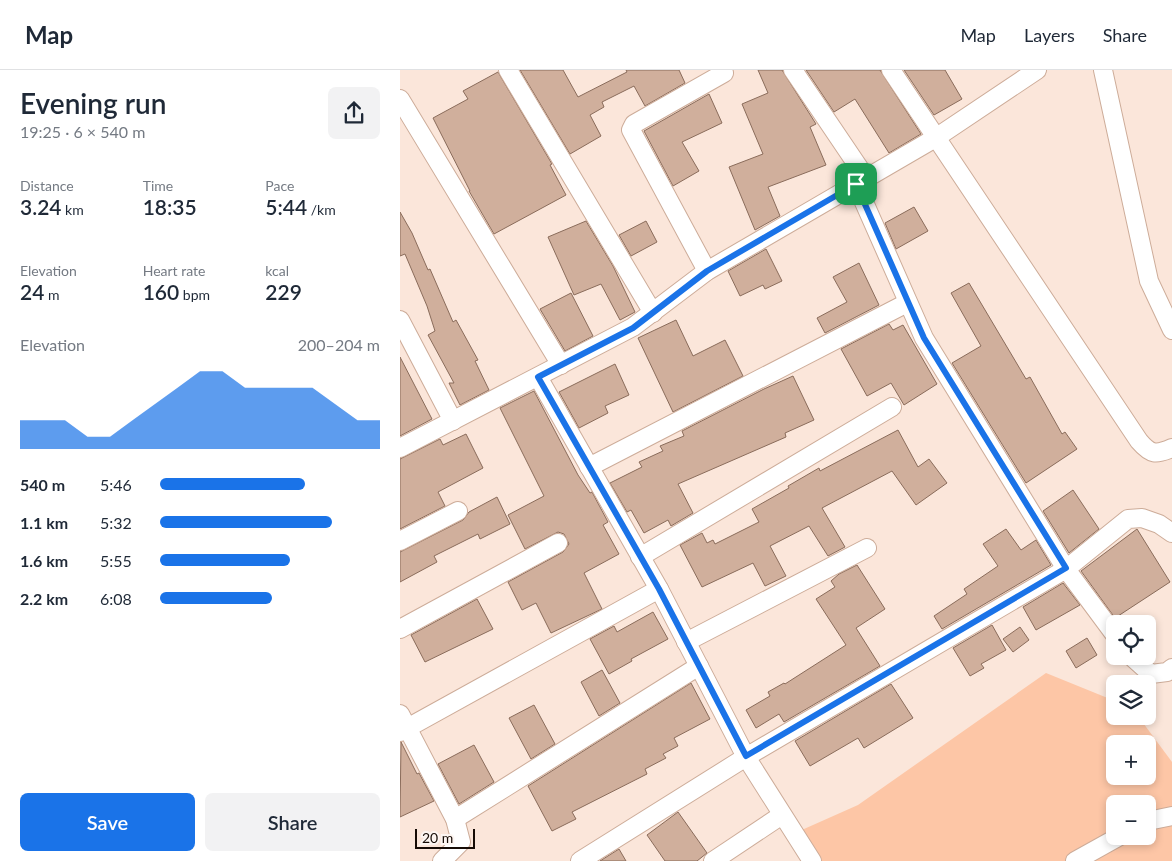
<!DOCTYPE html>
<meta charset="utf-8">
<style>
:root{--surface:#fff;--page:#f2f2f3;--text:#1f2937;--muted:#747a83;--line:#e0e1e3;--accent:#1a73e8}
body{margin:0;font-family:Lato,sans-serif;background:var(--page);color:var(--text);height:100vh;display:flex;flex-direction:column;font-size:19px;white-space:nowrap}
*{box-sizing:border-box;margin:0}
p{font-size:16px;color:var(--muted)}
.icon{flex:none;width:28px;height:28px;fill:none;stroke:currentColor;stroke-width:2;stroke-linecap:round;stroke-linejoin:round}
.map{position:relative;flex:1;overflow:hidden}
.details{display:flex;flex-direction:column;background:var(--surface);width:400px}
.details>*{flex:none}
.fabs{position:absolute;left:706px;top:545px;display:grid;gap:10px}
.fabs a{display:grid;place-items:center;width:50px;height:50px;border-radius:8px;background:var(--surface);box-shadow:0 2px 8px #0003;font-size:25px}
.scale{position:absolute;left:15px;bottom:12px;width:60px;box-sizing:border-box;padding-left:5px;border:2px solid #160b05;border-top:0;font-size:14px;line-height:18px;white-space:nowrap;color:#160b05;-webkit-text-stroke:4px #fdf6f2;paint-order:stroke}
.pin{position:absolute;display:grid;place-items:center;width:42px;height:42px;color:#fff;margin:-21px;border-radius:10px;box-shadow:0 2px 8px #0006}
.round{display:grid;place-items:center;flex:none;width:52px;height:52px;border-radius:8px;background:var(--page)}
.overview{display:flex;align-items:center;justify-content:space-between;height:85px;padding:0 20px}
h1{font-size:28px;font-weight:600;line-height:38px}
.stats{display:grid;grid-template-columns:repeat(3,1fr);gap:8px;height:85px;padding:5px 20px}
.stats div{display:grid;align-content:center}
.stats b{font-size:21px;font-weight:600}
.stats small{font-size:14px;font-weight:400}
.stats p{font-size:14px}
.chart{height:140px;padding:10px 20px}
.chart p{display:flex;justify-content:space-between}
.chart svg{width:100%;height:90px;margin-top:5px;fill:var(--accent);opacity:.7}
.cta{display:flex;gap:10px;margin-top:auto;padding:10px 20px}
.cta a{flex:1;height:58px;border-radius:8px;background:var(--accent);color:#fff;font-size:20px;font-weight:600;line-height:58px;text-align:center}
.cta a+a{background:var(--page);color:var(--text)}
ul{padding:0 20px;list-style:none;font-size:16px}
li{display:grid;grid-template-columns:80px 60px 1fr;align-items:center;height:38px}
li i{height:12px;border-radius:6px;background:var(--accent)}
header{display:flex;align-items:center;gap:30px;box-sizing:border-box;height:70px;padding:0 25px;background:var(--surface);border-bottom:1px solid var(--line)}
header strong{font-size:24px}
nav{display:flex;gap:28px;margin-inline-start:auto;font-size:18px}
main{display:flex;flex:1;min-height:0}
.map>svg:first-child{display:block}
</style>
<header>
<strong>Map</strong>
<nav><a>Map</a><a>Layers</a><a>Share</a></nav>
</header>
<main>
<section class="details">
<div class="overview"><div><h1>Evening run</h1><p>19:25 · 6 × 540 m</p></div><a class="round"><svg class="icon" aria-label="share" viewBox="0 0 24 24"><path d="M12 15V3M7 8l5-5 5 5M5 13v7h14v-7"/></svg></a></div>
<div class="stats">
<div><p>Distance</p><b>3.24<small> km</small></b></div>
<div><p>Time</p><b>18:35</b></div>
<div><p>Pace</p><b>5:44<small> /km</small></b></div>
</div>
<div class="stats">
<div><p>Elevation</p><b>24<small> m</small></b></div>
<div><p>Heart rate</p><b>160<small> bpm</small></b></div>
<div><p>kcal</p><b>229</b></div>
</div>
<div class="chart"><p><span>Elevation</span>200–204 m</p>
<svg viewBox="0 0 160 44" preserveAspectRatio="none"><path d="M0 44V30L10 30L20 30L30 38L40 38L50 30L60 22L70 14L80 6L90 6L100 14L110 14L120 14L130 14L140 22L150 30L160 30V44z"/></svg>
</div>
<ul>
<li><b>540 m</b>5:46<i style="width:66%"></i></li>
<li><b>1.1 km</b>5:32<i style="width:78%"></i></li>
<li><b>1.6 km</b>5:55<i style="width:59%"></i></li>
<li><b>2.2 km</b>6:08<i style="width:51%"></i></li>
</ul>
<div class="cta"><a>Save</a><a>Share</a></div>
</section>
<div class="map">
<svg width="772" height="791" viewBox="0 0 772 791">
<rect width="100%" height="100%" fill="#fbe6da"/>
<path fill="#fdc6a6" fill-rule="evenodd" d="M 646,603 L 715,631 L 715,646 L 738,646 L 772,692 L 772,791 L 414,791 L 395,763 L 458,735 ZM 715,674 L 748,674 L 748,706 L 715,706 ZM 715,734 L 748,734 L 748,766 L 715,766 Z"/>
<g fill="#d0af9c" stroke="#8a6c5b">
<path d="M 120,0 L 163,0 L 178,27 L 227,2 L 226,0 L 279,0 L 285,13 L 245,36 L 234,16 L 202,32 L 204,37 L 190,45 L 201,66 L 170,84 Z"/>
<path d="M 358,0 L 382,0 L 416,54 L 410,57 L 426,95 L 368,117 L 380,146 L 355,160 L 329,97 L 363,84 L 342,34 L 368,23 Z"/>
<path d="M 406,0 L 480,0 L 521,64 L 489,83 L 455,29 L 434,42 Z"/>
<path d="M 504,0 L 545,0 L 562,29 L 534,45 Z"/>
<path d="M 98,2 L 152,94 L 150,95 L 166,125 L 94,164 L 69,121 L 70,121 L 33,48 L 68,29 L 63,21 Z"/>
<path d="M 309,24 L 322,53 L 282,72 L 299,101 L 273,116 L 244,61 Z"/>
<path d="M 514,137 L 528,161 L 496,179 L 485,153 Z"/>
<path d="M 0,142 L 12,163 L 28,200 L 30,199 L 53,252 L 56,250 L 78,290 L 75,291 L 89,320 L 60,335 L 49,313 L 54,313 L 28,265 L 35,261 L 27,236 L 5,184 L 0,186 Z"/>
<path d="M 186,151 L 213,196 L 235,242 L 220,250 L 201,214 L 174,225 L 148,167 Z"/>
<path d="M 246,151 L 257,172 L 231,186 L 219,165 Z"/>
<path d="M 366,179 L 382,211 L 365,219 L 363,215 L 340,226 L 328,201 Z"/>
<path d="M 459,193 L 479,235 L 425,263 L 417,248 L 447,232 L 433,207 Z"/>
<path d="M 569,213 L 626,309 L 630,307 L 662,364 L 665,362 L 677,379 L 626,413 L 552,293 L 581,276 L 551,223 Z"/>
<path d="M 171,223 L 193,266 L 165,281 L 140,239 Z"/>
<path d="M 276,250 L 293,286 L 325,270 L 343,306 L 273,342 L 238,268 Z"/>
<path d="M 489,254 L 493,260 L 503,255 L 537,314 L 504,335 L 491,313 L 467,326 L 441,279 Z"/>
<path d="M 0,287 L 32,349 L 0,366 Z"/>
<path d="M 215,294 L 229,325 L 205,336 L 208,343 L 179,358 L 159,322 Z"/>
<path d="M 393,306 L 414,350 L 385,363 L 386,367 L 278,414 L 293,443 L 271,456 L 268,450 L 244,463 L 231,440 L 227,442 L 210,413 L 242,397 L 239,392 L 263,381 L 260,376 L 284,366 L 282,361 L 364,319 Z"/>
<path d="M 134,321 L 178,405 L 190,423 L 192,422 L 208,452 L 203,455 L 219,484 L 184,503 L 202,539 L 151,563 L 136,533 L 122,540 L 108,512 L 163,482 L 169,474 L 164,464 L 158,462 L 125,479 L 108,445 L 144,426 L 100,338 Z"/>
<path d="M 498,360 L 518,397 L 529,389 L 547,413 L 516,435 L 492,401 L 422,438 L 445,477 L 428,486 L 409,456 L 370,476 L 386,506 L 365,516 L 353,493 L 302,517 L 280,475 L 302,463 L 307,473 L 313,470 L 315,474 L 359,452 L 352,439 L 389,418 L 388,416 L 419,398 L 420,401 Z"/>
<path d="M 66,364 L 83,398 L 38,422 L 45,436 L 0,459 L 0,389 L 40,369 L 43,375 Z"/>
<path d="M 673,420 L 699,459 L 669,483 L 643,441 Z"/>
<path d="M 97,427 L 110,454 L 80,469 L 78,464 L 34,486 L 37,492 L 0,512 L 0,482 L 63,450 L 69,442 Z"/>
<path d="M 606,459 L 621,480 L 636,470 L 651,495 L 542,559 L 534,546 L 567,524 L 564,519 L 598,496 L 583,474 Z"/>
<path d="M 737,459 L 770,512 L 715,548 L 681,501 Z"/>
<path d="M 457,495 L 485,539 L 456,558 L 480,596 L 384,652 L 379,644 L 356,658 L 346,640 L 370,626 L 368,622 L 384,613 L 385,614 L 446,575 L 416,529 L 435,517 L 431,511 L 439,504 Z"/>
<path d="M 663,513 L 680,535 L 636,560 L 623,537 Z"/>
<path d="M 77,529 L 93,559 L 25,592 L 11,565 Z"/>
<path d="M 253,542 L 268,569 L 231,589 L 232,591 L 209,604 L 190,569 L 214,556 L 217,562 Z"/>
<path d="M 592,555 L 606,580 L 581,594 L 584,598 L 570,606 L 553,578 Z"/>
<path d="M 620,557 L 629,570 L 613,582 L 603,569 Z"/>
<path d="M 687,568 L 697,585 L 676,598 L 666,581 Z"/>
<path d="M 202,600 L 220,633 L 199,646 L 181,612 Z"/>
<path d="M 291,613 L 310,649 L 274,668 L 278,676 L 263,684 L 266,688 L 245,699 L 247,704 L 172,742 L 176,749 L 152,761 L 128,716 Z"/>
<path d="M 491,614 L 513,648 L 464,678 L 458,668 L 410,696 L 395,671 Z"/>
<path d="M 134,635 L 155,674 L 131,689 L 109,648 Z"/>
<path d="M 1,672 L 17,704 L 19,703 L 34,731 L 0,747 Z"/>
<path d="M 74,675 L 94,712 L 59,734 L 38,694 Z"/>
<path d="M 278,742 L 307,783 L 297,791 L 265,791 L 247,765 Z"/>
<path d="M 219,779 L 226,791 L 200,791 Z"/>
</g>
<g fill="none" stroke-linecap="round" stroke-linejoin="round">
<g stroke="#cdac99" stroke-width="20">
<g id="street">
<path d="M 108,0 L 253,243"/>
<path d="M 393,0 L 466,108"/>
<path d="M 491,0 L 739,371 C 751,385 756,385 772,378"/>
<path d="M 703,0 L 749,211 L 772,260"/>
<path d="M 0,29 L 161,295"/>
<path d="M 456,114 L 524,268 L 666,499 L 728,449 L 742,448 L 759,454 L 772,463"/>
<path d="M 307,201 L 231,60 L 234,54 L 324,3"/>
<path d="M 0,250 L 53,351"/>
<path d="M 138,307 L 259,519 L 346,687 L 412,791"/>
<path d="M 0,378 L 233,257 L 307,201 L 537,67 L 637,0"/>
<path d="M 189,397 L 507,233"/>
<path d="M 0,471 L 58,441"/>
<path d="M 240,487 L 492,337"/>
<path d="M 0,559 L 158,473"/>
<path d="M 286,572 L 467,478"/>
<path d="M 731,586 L 751,604 L 767,602 L 772,598"/>
<path d="M 0,644 L 55,749 L 61,772 L 42,791"/>
<path d="M 0,662 L 259,519"/>
<path d="M 55,749 L 299,596"/>
<path d="M 748,751 L 772,746"/>
<path d="M 180,791 L 346,687 L 666,499 L 715,565"/>
<path d="M 313,791 L 382,745"/>
<path d="M 675,791 L 720,766"/>
</g>
</g>
<use href="#street" stroke="#fff" stroke-width="18"/>
</g>
<g fill="none" stroke-linecap="round" stroke-linejoin="round">
<g stroke="#fff" stroke-width="10">
<path id="route" d="M 456,114 L 524,268 L 666,498 L 346,686 L 259,519 L 138,307 L 233,258 L 307,201 Z"/>
</g>
<use href="#route" stroke="#1a73e8" stroke-width="6"/>
</g>
</svg>
<div class="fabs">
<a><svg class="icon" aria-label="locate" viewBox="0 0 24 24"><circle cx="12" cy="12" r="6"/><path d="M12 2v4M12 18v4M2 12h4M18 12h4"/></svg></a>
<a><svg class="icon" aria-label="layers" viewBox="0 0 24 24"><path d="M12 4l9 5-9 5-9-5zM3 14l9 5 9-5"/></svg></a>
<a>+</a>
<a>−</a>
</div>
<div class="scale">20 m</div>
<div class="pin" style="left:456px;top:114px;background:#1e9e55"><svg class="icon" aria-label="arrive" viewBox="0 0 24 24"><path d="M6 21V4h12l-3 4 3 4H6"/></svg></div>
</div>
</main>
